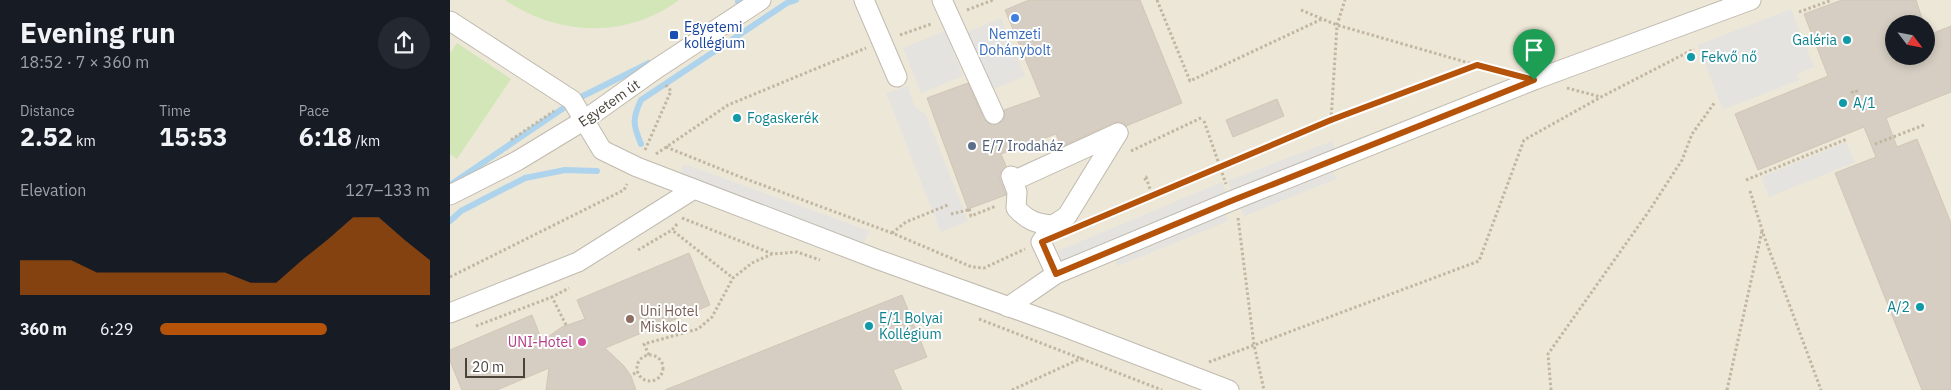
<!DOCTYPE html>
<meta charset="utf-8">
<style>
:root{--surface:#171b24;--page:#242831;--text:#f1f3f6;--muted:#9ea1a6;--accent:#b45309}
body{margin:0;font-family:"IBM Plex Sans",sans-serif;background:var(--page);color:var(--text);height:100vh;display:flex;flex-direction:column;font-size:19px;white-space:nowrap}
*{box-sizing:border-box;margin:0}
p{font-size:16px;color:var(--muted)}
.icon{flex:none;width:28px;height:28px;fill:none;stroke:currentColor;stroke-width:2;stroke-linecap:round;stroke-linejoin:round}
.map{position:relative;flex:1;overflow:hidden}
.sheet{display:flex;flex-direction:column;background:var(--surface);width:450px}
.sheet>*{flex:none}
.needle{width:32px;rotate:122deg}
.tools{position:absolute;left:1435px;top:15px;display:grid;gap:10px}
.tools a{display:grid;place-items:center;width:50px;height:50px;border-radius:50%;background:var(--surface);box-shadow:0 2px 8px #0003;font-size:25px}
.scale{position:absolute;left:15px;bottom:12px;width:60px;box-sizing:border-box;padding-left:5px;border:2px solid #49433a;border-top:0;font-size:14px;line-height:18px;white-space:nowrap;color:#49433a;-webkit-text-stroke:4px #fff;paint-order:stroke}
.pin{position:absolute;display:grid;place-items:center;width:42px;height:42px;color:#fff;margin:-51px -21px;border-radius:50% 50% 50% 0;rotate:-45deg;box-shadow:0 0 5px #0007}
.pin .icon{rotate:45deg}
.round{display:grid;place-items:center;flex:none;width:52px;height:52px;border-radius:26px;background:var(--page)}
.head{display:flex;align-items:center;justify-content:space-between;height:85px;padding:0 20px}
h1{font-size:28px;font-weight:700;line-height:38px}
.stats{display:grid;grid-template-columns:repeat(3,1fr);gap:8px;height:85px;padding:5px 20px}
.stats div{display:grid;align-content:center}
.stats b{font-size:25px;font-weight:700}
.stats small{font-size:14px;font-weight:400}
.stats p{font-size:14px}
.chart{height:140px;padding:10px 20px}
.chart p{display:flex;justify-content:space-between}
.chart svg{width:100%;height:90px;margin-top:5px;fill:var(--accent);opacity:.7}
ul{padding:0 20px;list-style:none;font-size:16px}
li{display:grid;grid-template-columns:80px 60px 1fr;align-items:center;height:38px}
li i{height:12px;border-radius:6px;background:var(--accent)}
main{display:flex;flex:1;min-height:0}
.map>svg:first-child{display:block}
</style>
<main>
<section class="sheet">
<div class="head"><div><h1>Evening run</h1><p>18:52 · 7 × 360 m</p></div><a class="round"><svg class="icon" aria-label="share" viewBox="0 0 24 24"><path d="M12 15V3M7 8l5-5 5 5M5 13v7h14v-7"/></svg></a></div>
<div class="stats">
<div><p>Distance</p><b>2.52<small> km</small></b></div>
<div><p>Time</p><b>15:53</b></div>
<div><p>Pace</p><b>6:18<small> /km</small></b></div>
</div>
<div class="chart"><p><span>Elevation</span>127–133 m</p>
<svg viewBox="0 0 160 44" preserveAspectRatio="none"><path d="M0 44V27L10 27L20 27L30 33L40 33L50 33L60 33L70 33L80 33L90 38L100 38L110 27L120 17L130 6L140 6L150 17L160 27V44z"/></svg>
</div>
<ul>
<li><b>360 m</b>6:29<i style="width:62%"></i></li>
</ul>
</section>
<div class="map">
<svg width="1501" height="390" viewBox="0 0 1501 390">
<rect width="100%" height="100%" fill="#f5f2ec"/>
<path fill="#ede7d7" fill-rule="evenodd" d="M 0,0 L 1501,0 L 1501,390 L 0,390 ZM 1444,24 L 1476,24 L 1476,56 L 1444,56 Z"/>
<g fill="#d2e6b8">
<path d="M 55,0 L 229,0 C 177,39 107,36 55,0 Z"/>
<path d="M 7,43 L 61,79 L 7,159 L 0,154 L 0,53 Z"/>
</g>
<g fill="#e4e3e0">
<path d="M 1341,9 L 1364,67 L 1347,74 L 1349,80 L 1273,110 L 1248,45 Z"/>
<path d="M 551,18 L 575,76 L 534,93 L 508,36 Z"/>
<path d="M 495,31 L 513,76 L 471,93 L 453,48 Z"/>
<path d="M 458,86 L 464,106 L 476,115 L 518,221 L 491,232 L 436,93 Z"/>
<path d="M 882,141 L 888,155 L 783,196 L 778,181 Z"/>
<path d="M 1396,142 L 1405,162 L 1319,197 L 1311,177 Z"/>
<path d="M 234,164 L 419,231 L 411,249 L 226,182 Z"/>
<path d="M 881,168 L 886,179 L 794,216 L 789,205 Z"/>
<path d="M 772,182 L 779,199 L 614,267 L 608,251 Z"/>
<path d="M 773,209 L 778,221 L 668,266 L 663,254 Z"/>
</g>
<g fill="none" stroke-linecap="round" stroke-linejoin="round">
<g stroke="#aed4ed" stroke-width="6">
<path d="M 288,2 L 292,0"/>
<path d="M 129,98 L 199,63"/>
<path d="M 191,144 C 183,125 182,119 191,100 L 337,3 L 346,0"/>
<path d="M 0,185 L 121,103"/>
<path d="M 0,221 L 11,211 L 75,178 L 115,170 L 147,171"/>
</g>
</g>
<g fill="#d6cec2" stroke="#d1c6b6">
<path d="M 579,0 L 690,0 L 732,103 L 676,126 L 670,122 L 663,123 L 611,147 L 606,134 L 551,154 L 556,166 L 550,174 L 550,179 L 556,195 L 518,209 L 477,98 L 518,83 L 534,119 L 538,123 L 543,125 L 553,121 L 555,116 L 554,110 L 591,97 L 555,10 Z"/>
<path d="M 1392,0 L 1466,0 L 1474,24 L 1444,24 L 1444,56 L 1476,56 L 1476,36 L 1501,26 L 1501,92 L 1436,118 L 1447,147 L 1467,139 L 1501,223 L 1501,390 L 1472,390 L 1385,173 L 1426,157 L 1414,127 L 1308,170 L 1285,114 L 1378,76 L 1354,14 Z"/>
<path d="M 827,99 L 834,116 L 783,137 L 776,120 Z"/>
<path d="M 239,253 L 260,305 L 155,348 L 174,366 L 181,376 L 186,390 L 96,390 L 99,368 L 47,390 L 12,390 L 0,361 L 0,350 L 82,315 L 92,341 L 112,327 L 135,319 L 127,300 Z"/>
<path d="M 452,295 L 477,357 L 443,370 L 452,390 L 215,390 Z"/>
</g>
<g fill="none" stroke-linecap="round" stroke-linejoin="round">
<g stroke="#c0baaf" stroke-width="21">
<g id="minor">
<path d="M 414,0 L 447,77"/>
<path d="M 492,0 L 544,114"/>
<path d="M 0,21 L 122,100 L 152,150 L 187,167 L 429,260 L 607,324 L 779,390"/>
<path d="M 561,176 L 567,192 L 566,208 C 577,220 586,224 603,225"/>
<path d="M 563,181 L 668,133"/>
<path d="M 0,195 L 67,161 L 133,121 L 206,69 L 311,0"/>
<path d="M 606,274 L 591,242 L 603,225 L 617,216 L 668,133"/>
<path d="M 558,307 L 606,274 L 781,201 L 1084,80 L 1301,0"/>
<path d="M 0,313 L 128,262 L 244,189"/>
</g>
</g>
<g stroke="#c1b6a1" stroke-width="3" stroke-dasharray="2.5 2.5" stroke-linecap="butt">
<path d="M 707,0 L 740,81 L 872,19"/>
<path d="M 517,10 L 543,0"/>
<path d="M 851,10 L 887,25 L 1026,65"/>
<path d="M 1349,12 L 1382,0"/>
<path d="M 450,35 L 481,24"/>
<path d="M 1117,88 L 1151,97"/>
<path d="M 1406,90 L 1408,94"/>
<path d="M 1402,91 L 1404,96"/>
<path d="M 881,120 L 887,25 L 895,0"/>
<path d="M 754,121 L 776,184"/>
<path d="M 61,140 L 104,111"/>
<path d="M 1425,144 L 1474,125"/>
<path d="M 216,147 L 288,176 L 442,233 L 522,267 L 534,268 L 575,249"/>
<path d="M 195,150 L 221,91 L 215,84"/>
<path d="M 681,151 L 753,117"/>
<path d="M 206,154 L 278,105 L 416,48"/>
<path d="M 696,180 L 694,178 L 696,177 L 702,195"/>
<path d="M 1296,180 L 1397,139"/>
<path d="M 1300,191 L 1314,236 L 1371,390"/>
<path d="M 519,209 L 521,216 L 546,206"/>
<path d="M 501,214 L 518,210"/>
<path d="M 232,218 L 323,254 L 347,252 L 370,260"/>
<path d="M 788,218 L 804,345 L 814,390"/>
<path d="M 636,223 L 881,120 L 1027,65 L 1053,72"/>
<path d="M 227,224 L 222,230 L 283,278"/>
<path d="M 442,233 L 456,222 L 498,205"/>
<path d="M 188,250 L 222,230"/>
<path d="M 0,277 L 174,190 L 177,184"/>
<path d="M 529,319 L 712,390"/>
<path d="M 116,325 L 102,297 L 119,288"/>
<path d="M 26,326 L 102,297"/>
<path d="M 199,355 L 194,344 L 248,329 L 262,317 L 283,278 L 302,263 L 322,254"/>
<circle cx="200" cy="368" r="13"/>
<path d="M 759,362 L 1029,261 L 1074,140 L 1151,97 L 1244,49"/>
<path d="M 183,374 L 188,372"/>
<path d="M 562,390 L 632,358"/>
<path d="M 1101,390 L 1098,354 L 1199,211 L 1232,160 L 1242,134 L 1265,102"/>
<path d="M 1277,390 L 1312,231"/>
</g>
<use href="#minor" stroke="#fff" stroke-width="19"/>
</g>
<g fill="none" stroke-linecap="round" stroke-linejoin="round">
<g stroke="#fff" stroke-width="10">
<path id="route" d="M 1027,65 L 1084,80 L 781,201 L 606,274 L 592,242 L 881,120 Z"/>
</g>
<use href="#route" stroke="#b45309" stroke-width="6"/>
</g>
<circle fill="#3f7fe0" stroke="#fff" stroke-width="2" cx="565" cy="18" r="5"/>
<rect fill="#1a4fb4" stroke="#fff" stroke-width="2" x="219" y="30" width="10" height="10" rx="2.5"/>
<g fill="#0f9aa8" stroke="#fff" stroke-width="2">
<circle cx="1397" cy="40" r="5"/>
<circle cx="1241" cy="57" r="5"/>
<circle cx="1393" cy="103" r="5"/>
<circle cx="287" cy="118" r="5"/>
<circle cx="1470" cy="307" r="5"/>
<circle cx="419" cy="326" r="5"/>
</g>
<circle fill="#5c6f8a" stroke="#fff" stroke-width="2" cx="522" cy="146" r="5"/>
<circle fill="#8d6e63" stroke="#fff" stroke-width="2" cx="180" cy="319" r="5"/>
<circle fill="#d1479c" stroke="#fff" stroke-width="2" cx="132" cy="342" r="5"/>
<g text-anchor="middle" stroke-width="4" stroke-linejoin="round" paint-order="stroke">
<g font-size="14" fill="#164399" stroke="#fff" text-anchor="start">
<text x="234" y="32">Egyetemi<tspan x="234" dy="16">kollégium</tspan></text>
</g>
<g font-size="14" fill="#366cbe" stroke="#fff">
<text x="565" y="39">Nemzeti<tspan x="565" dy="16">Dohánybolt</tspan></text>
</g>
<g font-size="14" fill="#0d838f" stroke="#fff" text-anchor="start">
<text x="1387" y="45" text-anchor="end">Galéria</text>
<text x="1251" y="62">Fekvő nő</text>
<text x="1403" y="108">A/1</text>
<text x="297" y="123">Fogaskerék</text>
<text x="1460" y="312" text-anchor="end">A/2</text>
<text x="429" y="323">E/1 Bolyai<tspan x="429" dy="16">Kollégium</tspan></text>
</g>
<g font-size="14" fill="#49433a" stroke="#fff">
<text transform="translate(159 103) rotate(-35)" y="5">Egyetem út</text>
</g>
<g font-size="14" fill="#4e5e75" stroke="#fff" text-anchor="start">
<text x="532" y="151">E/7 Irodaház</text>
</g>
<g font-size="14" fill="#785e54" stroke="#fff" text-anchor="start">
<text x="190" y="316">Uni Hotel<tspan x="190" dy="16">Miskolc</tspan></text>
</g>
<g font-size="14" fill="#b23c85" stroke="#fff" text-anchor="end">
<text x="122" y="347">UNI-Hotel</text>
</g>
</g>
</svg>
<div class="tools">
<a><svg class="needle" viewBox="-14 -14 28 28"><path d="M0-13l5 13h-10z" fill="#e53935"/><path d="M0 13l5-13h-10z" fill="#9ea1a6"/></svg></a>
</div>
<div class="scale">20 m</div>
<div class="pin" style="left:1084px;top:80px;background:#1e9e55"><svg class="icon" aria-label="arrive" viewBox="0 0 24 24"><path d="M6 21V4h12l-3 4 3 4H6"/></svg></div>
</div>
</main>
